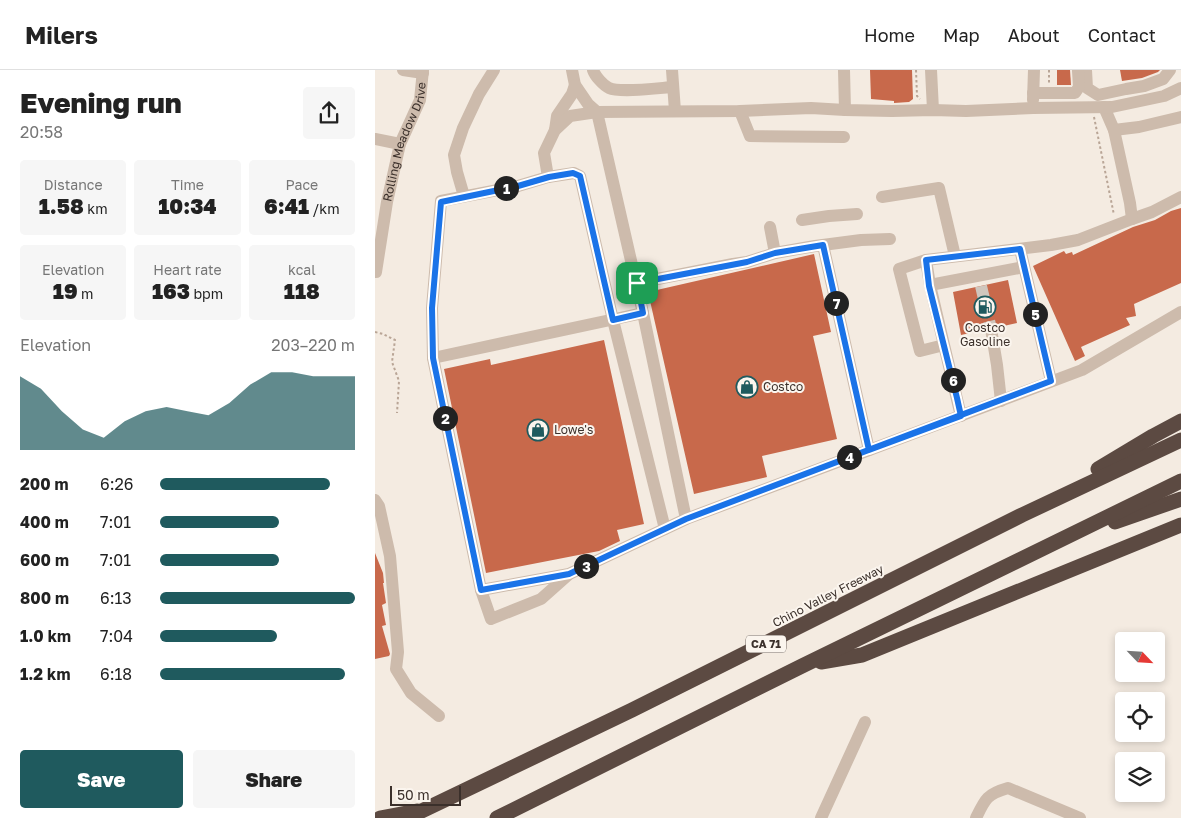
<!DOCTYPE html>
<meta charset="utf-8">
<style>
:root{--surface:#fff;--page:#f6f6f6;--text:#222;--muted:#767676;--line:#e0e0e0;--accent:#1f5a5e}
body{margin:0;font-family:"Golos Text",sans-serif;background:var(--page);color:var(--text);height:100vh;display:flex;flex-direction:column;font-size:19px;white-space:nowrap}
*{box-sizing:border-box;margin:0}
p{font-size:16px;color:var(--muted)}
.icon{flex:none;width:28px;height:28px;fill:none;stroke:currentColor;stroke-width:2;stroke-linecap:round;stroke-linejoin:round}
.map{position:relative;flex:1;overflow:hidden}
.panel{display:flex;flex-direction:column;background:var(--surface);width:375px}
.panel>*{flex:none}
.needle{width:32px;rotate:115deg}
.controls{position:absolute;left:740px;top:562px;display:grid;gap:10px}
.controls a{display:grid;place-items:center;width:50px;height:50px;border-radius:5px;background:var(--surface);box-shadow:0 2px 8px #0003;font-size:25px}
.scale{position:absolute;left:15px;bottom:12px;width:71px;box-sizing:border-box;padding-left:5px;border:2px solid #3b302b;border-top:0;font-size:14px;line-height:18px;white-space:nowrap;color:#3b302b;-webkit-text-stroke:4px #fbf5ee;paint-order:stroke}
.pin{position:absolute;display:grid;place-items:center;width:42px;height:42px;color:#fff;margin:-21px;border-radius:10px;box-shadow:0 2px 8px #0006}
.km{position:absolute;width:25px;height:25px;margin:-12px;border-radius:50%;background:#222;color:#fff;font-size:14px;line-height:25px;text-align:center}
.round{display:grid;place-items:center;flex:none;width:52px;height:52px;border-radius:5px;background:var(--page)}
.summary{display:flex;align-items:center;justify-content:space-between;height:85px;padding:0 20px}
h1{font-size:28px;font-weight:800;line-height:38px}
.metrics{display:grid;grid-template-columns:repeat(3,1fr);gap:8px;height:85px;padding:5px 20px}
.metrics div{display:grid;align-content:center;border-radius:5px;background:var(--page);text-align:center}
.metrics b{font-size:21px;font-weight:800}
.metrics small{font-size:14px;font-weight:400}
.metrics p{font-size:14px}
.chart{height:140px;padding:10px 20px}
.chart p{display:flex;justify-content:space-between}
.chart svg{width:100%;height:90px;margin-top:5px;fill:var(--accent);opacity:.7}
.button{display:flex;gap:10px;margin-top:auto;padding:10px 20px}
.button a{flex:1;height:58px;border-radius:5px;background:var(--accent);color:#fff;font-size:20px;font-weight:800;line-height:58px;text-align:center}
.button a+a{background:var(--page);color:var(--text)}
ul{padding:0 20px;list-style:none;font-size:16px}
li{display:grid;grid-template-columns:80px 60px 1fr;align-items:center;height:38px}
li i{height:12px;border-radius:6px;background:var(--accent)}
header{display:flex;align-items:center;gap:30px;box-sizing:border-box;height:70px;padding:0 25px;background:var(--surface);border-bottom:1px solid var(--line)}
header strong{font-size:24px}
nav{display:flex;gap:28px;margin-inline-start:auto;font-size:18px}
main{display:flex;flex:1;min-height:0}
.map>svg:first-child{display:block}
</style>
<header>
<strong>Milers</strong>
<nav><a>Home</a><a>Map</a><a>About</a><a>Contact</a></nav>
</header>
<main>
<section class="panel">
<div class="summary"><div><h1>Evening run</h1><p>20:58</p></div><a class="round"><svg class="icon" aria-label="share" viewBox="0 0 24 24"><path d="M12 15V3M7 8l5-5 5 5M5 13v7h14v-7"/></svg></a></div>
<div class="metrics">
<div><p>Distance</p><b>1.58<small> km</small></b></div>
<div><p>Time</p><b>10:34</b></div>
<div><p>Pace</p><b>6:41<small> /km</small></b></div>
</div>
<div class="metrics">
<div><p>Elevation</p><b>19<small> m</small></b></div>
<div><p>Heart rate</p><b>163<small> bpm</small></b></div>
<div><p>kcal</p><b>118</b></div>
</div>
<div class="chart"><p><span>Elevation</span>203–220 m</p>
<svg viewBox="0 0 160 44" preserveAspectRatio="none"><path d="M0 44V8L10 14L20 25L30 34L40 38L50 30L60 25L70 23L80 25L90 27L100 21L110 12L120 6L130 6L140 8L150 8L160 8V44z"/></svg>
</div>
<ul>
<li><b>200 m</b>6:26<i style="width:87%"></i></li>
<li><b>400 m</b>7:01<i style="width:61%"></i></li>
<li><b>600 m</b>7:01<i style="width:61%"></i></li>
<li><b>800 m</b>6:13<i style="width:100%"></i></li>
<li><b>1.0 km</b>7:04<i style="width:60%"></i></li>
<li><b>1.2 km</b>6:18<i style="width:95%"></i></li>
</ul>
<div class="button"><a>Save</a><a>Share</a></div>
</section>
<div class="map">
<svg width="806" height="748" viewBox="0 0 806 748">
<rect width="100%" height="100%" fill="#f4ebe1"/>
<g fill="#c8694b">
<path d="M 495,0 L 537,0 L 538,29 L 534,32 L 519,33 L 519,31 L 496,29 Z"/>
<path d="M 682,0 L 695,0 L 696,15 L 682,15 Z"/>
<path d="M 745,0 L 785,0 L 783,2 L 767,8 L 747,11 Z"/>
<path d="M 806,138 L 806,213 L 759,234 L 761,246 L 751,248 L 755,255 L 706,277 L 710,286 L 700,291 L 658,196 L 689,181 L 691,184 L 697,182 L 698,185 L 758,157 L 780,150 L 796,141 Z"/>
<path d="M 439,184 L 456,262 L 438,266 L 462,369 L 387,386 L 392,407 L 319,424 L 273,222 Z"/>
<path d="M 633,210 L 642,253 L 624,257 L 619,252 L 614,251 L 609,256 L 608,260 L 586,265 L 578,222 Z"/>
<path d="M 229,270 L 269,454 L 242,460 L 245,471 L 224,481 L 111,503 L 69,299 L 115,289 L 116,295 Z"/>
<path d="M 0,483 L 8,503 L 9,513 L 8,513 L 11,533 L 7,535 L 11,555 L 7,556 L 15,584 L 14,586 L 0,589 Z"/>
</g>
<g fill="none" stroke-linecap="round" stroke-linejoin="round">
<path stroke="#cfc6bd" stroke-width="12" stroke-dasharray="12 6" stroke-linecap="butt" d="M 606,216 L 616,259"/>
<g stroke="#b9a596" stroke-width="2" stroke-dasharray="2.5 2.5" stroke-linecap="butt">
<path d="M 541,0 L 542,26 L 545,29"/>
<path d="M 674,0 L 674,13"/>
<path d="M 719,47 L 739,145"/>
<path d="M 0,262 L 8,264 L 20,270 L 17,292 L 24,311 L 22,343"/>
</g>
<g stroke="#cdbbac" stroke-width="12">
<path d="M 28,0 L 48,3"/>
<path d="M 197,0 L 200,15 L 213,34 L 222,42 L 268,243 L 311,449"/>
<path d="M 218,0 C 220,6 228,15 234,18 C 245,23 284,18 298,17"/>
<path d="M 297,0 L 300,41"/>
<path d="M 469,0 L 470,40"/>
<path d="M 556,0 L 558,40"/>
<path d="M 711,0 L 712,18 L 723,25 L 751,19 L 769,16 L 788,9 L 795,0"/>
<path d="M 658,23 L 700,23 L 704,17 L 703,1"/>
<path d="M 658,30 L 659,0"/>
<path d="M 365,41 L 375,66 L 469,67"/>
<path d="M 180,60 L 182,46 L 197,24 L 200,15"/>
<path d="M 739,60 L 764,57 L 806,47"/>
<path d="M 0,69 L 25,74"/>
<path d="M 173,107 L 199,103 L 205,106 L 238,250 L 290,459"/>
<path d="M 89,126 L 82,102 L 79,85 L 88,58 L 104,24 L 119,0"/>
<path d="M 507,127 L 564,118 L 580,186"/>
<path d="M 757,149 L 777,142 L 806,127"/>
<path d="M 427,150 L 454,146 L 482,144"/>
<path d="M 395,157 L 400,183"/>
<path d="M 448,175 L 494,380"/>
<path d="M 645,179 L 676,311"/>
<path d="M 551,190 L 676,175 L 703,170 L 757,149 L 755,133 L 739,60 L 729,37"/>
<path id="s1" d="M 0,202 L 1,202 L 12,132 L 25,74 L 45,30 L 48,0"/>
<path d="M 262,213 L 358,194 L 372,192 L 400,183 L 440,176 L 486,170 L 515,169"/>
<path d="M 555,215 L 649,197"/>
<path d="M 268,243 L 58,288 L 57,238 L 66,131 L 143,116 L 173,107 L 169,83 L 180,60 L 195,46 L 222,42 L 365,41 L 436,38 L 470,40 L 517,41 L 558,40 L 591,41 L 658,38 L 737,37 L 789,26 L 806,18"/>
<path d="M 616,259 L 622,295 L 626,331"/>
<path d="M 569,275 L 555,215 L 551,190 L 524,199 L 545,281 L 569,275 L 586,346"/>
<path d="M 58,288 L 106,520 L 116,549 L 166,529 L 193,505"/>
<path d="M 0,430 L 4,436 L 15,486 L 23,582 L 21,599 L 36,623 L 64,646"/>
<path d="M 106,520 L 194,504 L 311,449 L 707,300 L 806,242"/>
<path d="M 446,748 L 490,652"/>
<path d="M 601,748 C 610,729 612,724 633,718 L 705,748"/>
</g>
<g stroke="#5c4a42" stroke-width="15">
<path d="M 723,399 L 778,366 L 806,351"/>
<path d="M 740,452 L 806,429"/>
<path d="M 446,592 L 487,585 L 806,455"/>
<path d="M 5,748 L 42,741"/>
<path d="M 32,748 L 257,640 L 647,445 L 806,370"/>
<path d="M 122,748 L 427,596 L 806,411"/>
</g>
</g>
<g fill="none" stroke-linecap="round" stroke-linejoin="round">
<g stroke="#fff" stroke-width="10">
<path id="route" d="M 262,213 L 268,243 L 238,250 L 205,106 L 198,103 L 174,107 L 143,116 L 66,132 L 57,238 L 58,288 L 106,520 L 194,504 L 311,449 L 676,311 L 645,179 L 551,190 L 554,216 L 582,328 L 586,346 L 494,380 L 448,175 L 400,183 L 372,192 L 262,213"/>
</g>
<use href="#route" stroke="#1a73e8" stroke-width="6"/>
</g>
<defs>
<g id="fuel-ring" transform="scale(1.125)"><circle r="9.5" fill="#fbf5ee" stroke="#1f5a5e" stroke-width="1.5"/><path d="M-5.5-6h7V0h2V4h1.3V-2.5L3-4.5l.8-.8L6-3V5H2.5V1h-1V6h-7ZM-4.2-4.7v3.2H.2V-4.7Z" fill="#1f5a5e"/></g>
<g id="shop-ring" transform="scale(1.125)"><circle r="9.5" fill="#fbf5ee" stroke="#1f5a5e" stroke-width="1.5"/><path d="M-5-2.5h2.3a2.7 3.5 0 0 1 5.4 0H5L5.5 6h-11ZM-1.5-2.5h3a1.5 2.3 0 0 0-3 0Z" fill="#1f5a5e"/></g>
</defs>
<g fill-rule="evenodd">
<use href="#fuel-ring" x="610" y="237"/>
<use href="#shop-ring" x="372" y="317"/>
<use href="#shop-ring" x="163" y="360"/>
</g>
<g text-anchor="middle" stroke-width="4" stroke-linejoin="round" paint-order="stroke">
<rect fill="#fbf5ee" stroke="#756b66" stroke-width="1" x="371" y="565.5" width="40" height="17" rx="4"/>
<g font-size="11" font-weight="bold" fill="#3b302b">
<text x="391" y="578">CA 71</text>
</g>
<g font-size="12" fill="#3b302b" stroke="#fbf5ee">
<text dy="4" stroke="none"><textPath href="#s1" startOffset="135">Rolling Meadow Drive</textPath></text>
<text transform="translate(453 526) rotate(-27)" y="4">Chino Valley Freeway</text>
</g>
<g font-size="12" fill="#3b302b" stroke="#fbf5ee" text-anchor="start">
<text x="610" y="262" text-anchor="middle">Costco<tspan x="610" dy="14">Gasoline</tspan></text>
<text x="388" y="321">Costco</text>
<text x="179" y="364">Lowe's</text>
</g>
</g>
</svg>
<div class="controls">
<a><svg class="needle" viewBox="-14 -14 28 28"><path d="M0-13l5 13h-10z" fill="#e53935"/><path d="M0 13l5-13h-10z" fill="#767676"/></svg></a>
<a><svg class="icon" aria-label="locate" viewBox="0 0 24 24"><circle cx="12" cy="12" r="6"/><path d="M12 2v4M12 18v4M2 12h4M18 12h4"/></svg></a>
<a><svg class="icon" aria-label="layers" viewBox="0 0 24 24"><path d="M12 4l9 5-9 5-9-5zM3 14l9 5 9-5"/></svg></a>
</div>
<div class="scale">50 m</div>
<div class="pin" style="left:262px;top:213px;background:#1e9e55"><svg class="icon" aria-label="arrive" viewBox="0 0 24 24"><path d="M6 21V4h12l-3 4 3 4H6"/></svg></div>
<b class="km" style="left:131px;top:118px">1</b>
<b class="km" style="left:70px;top:348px">2</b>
<b class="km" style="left:211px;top:496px">3</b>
<b class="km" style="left:474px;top:387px">4</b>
<b class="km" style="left:660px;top:244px">5</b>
<b class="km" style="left:578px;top:310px">6</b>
<b class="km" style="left:461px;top:233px">7</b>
</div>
</main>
